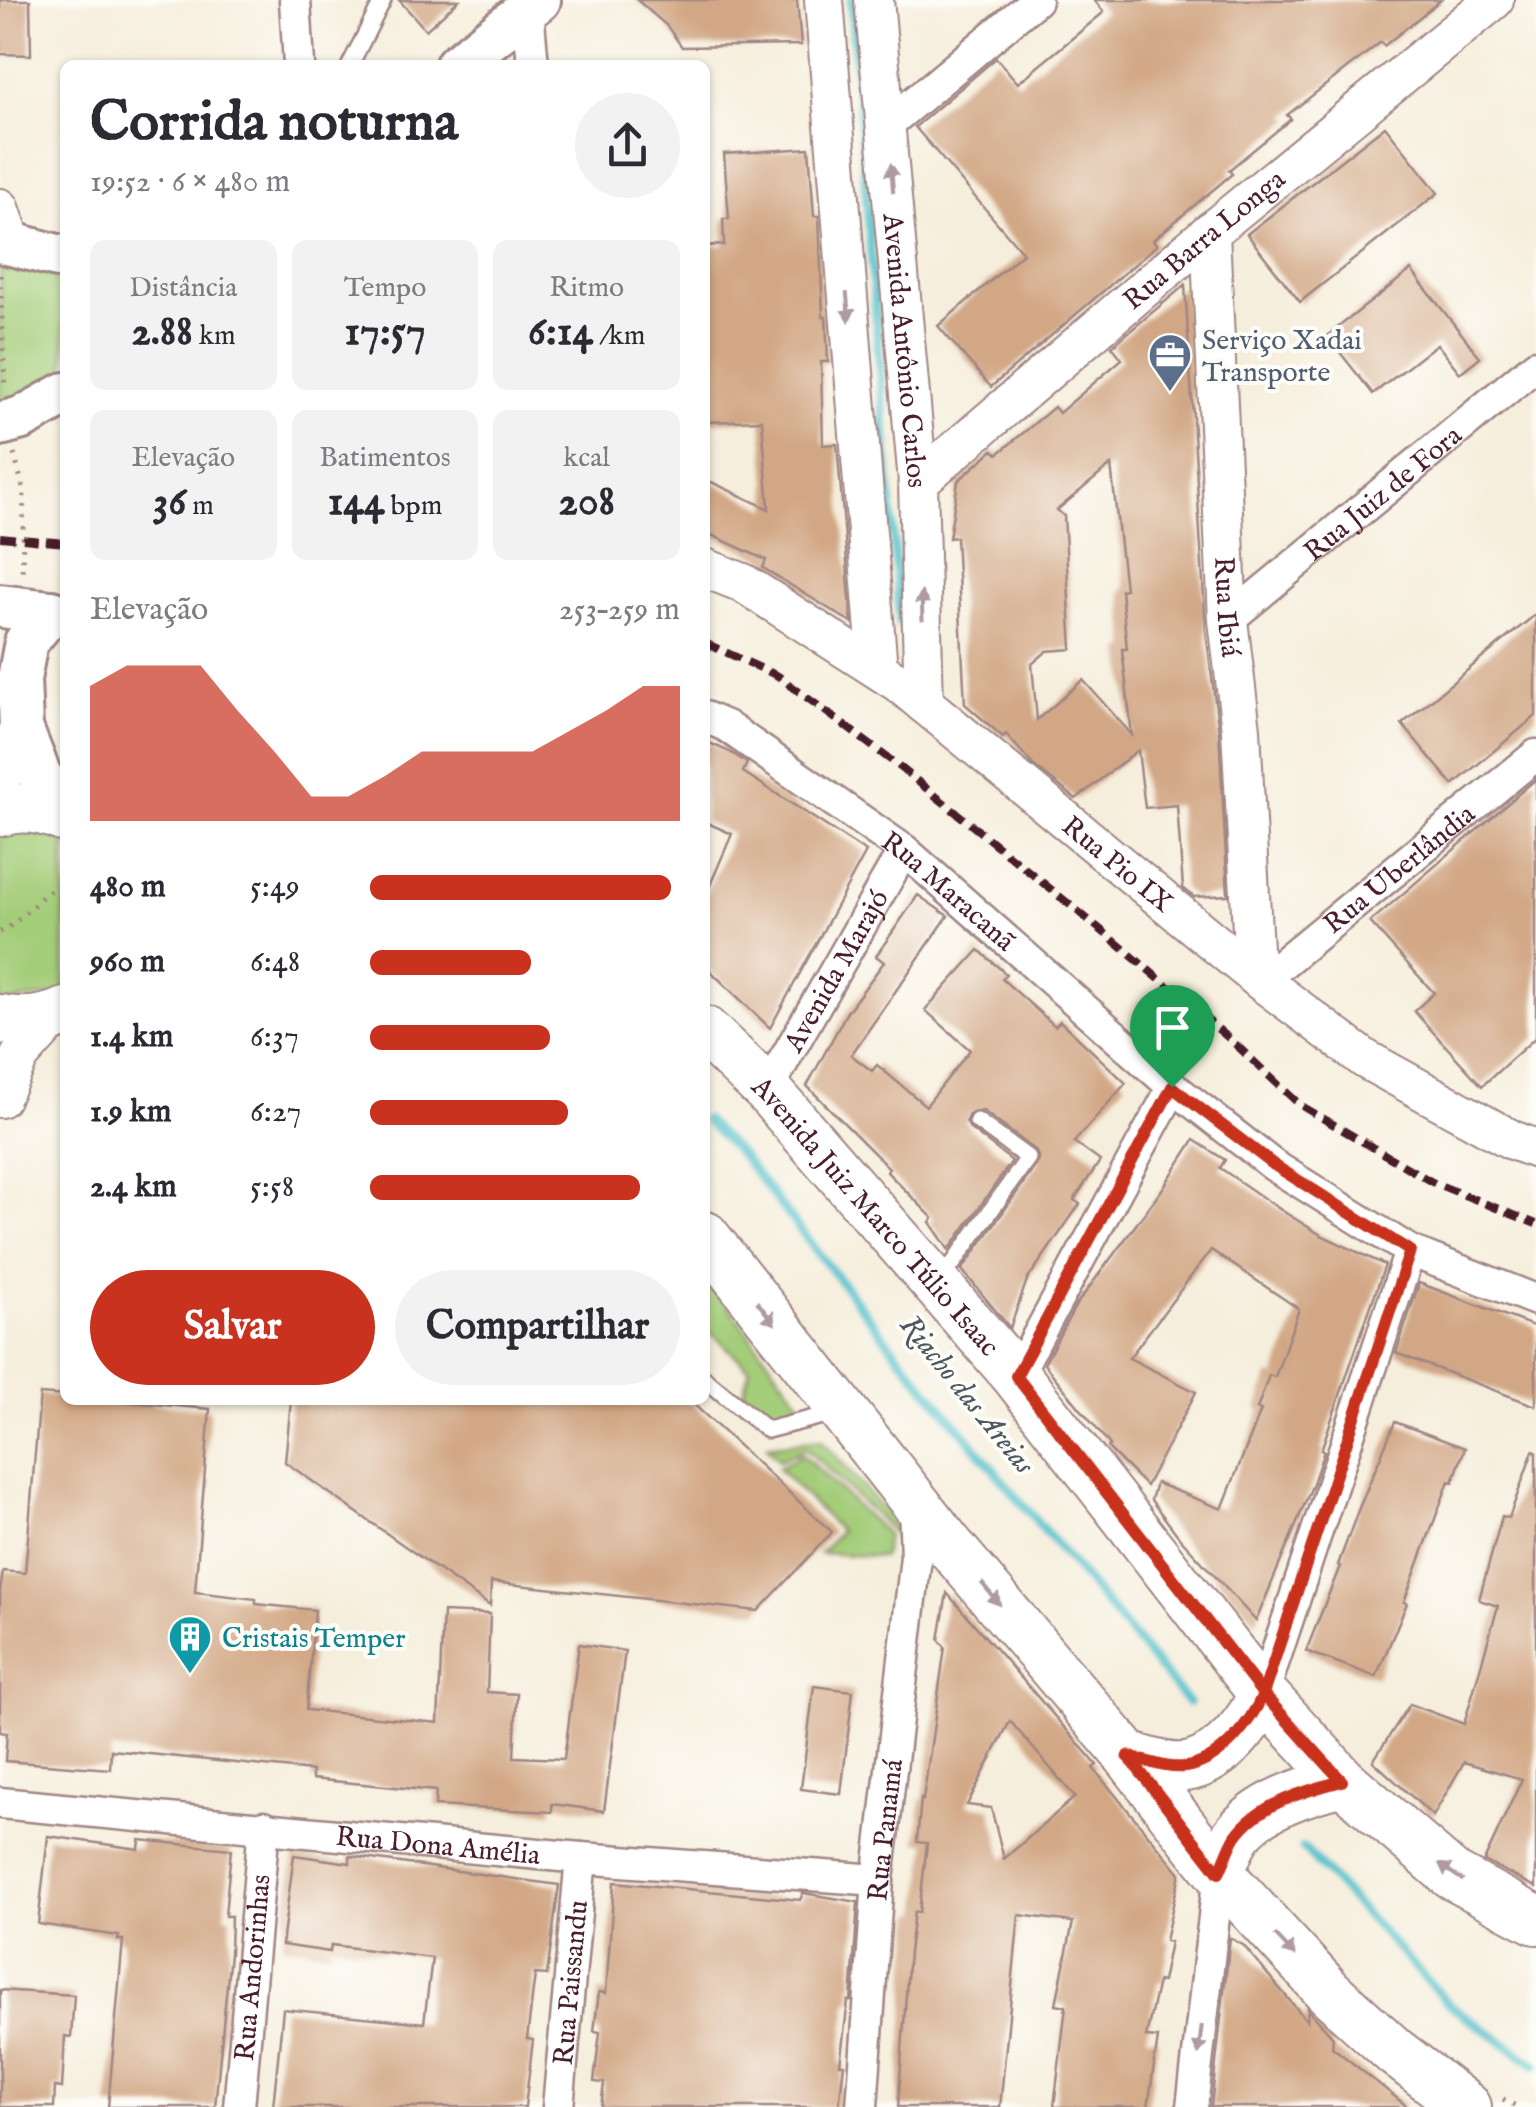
<!DOCTYPE html>
<html lang="pt">
<meta charset="utf-8">
<style>
:root{--surface:#fff;--page:#f2f2f3;--text:#2b2b33;--muted:#7c7c81;--accent:#c8321e}
body{margin:0;font-family:"IM FELL English",serif;background:var(--page);color:var(--text);height:100vh;display:flex;flex-direction:column;font-size:38px;white-space:nowrap}
*{box-sizing:border-box;margin:0}
p{font-size:32px;color:var(--muted)}
.icon{flex:none;width:55px;height:55px;fill:none;stroke:currentColor;stroke-width:2;stroke-linecap:round;stroke-linejoin:round}
.map{position:relative;flex:1;overflow:hidden}
.details{position:absolute;left:60px;top:60px;width:650px;height:1345px;display:flex;flex-direction:column;background:var(--surface);border-radius:15px;box-shadow:0 2px 8px #0004}
.details>*{flex:none}
.pin{position:absolute;display:grid;place-items:center;width:85px;height:85px;color:#fff;margin:-102px -42px;border-radius:50% 50% 50% 0;rotate:-45deg;box-shadow:0 0 10px #0007}
.pin .icon{rotate:45deg}
.round{display:grid;place-items:center;flex:none;width:105px;height:105px;border-radius:52px;background:var(--page)}
.overview{display:flex;align-items:center;justify-content:space-between;height:170px;padding:0 30px}
h1{font-size:55px;font-weight:700;line-height:75px}
.metrics{display:grid;grid-template-columns:repeat(3,1fr);gap:15px;height:170px;padding:10px 30px}
.metrics div{display:grid;align-content:center;border-radius:15px;background:var(--page);text-align:center}
.metrics b{font-size:42px;font-weight:700}
.metrics small{font-size:28px;font-weight:400}
.metrics p{font-size:28px}
.chart{height:280px;padding:20px 30px}
.chart p{display:flex;justify-content:space-between}
.chart svg{width:100%;height:180px;margin-top:10px;fill:var(--accent);opacity:.7}
.action{display:flex;gap:20px;margin-top:auto;padding:20px 30px}
.action a{flex:1;height:115px;border-radius:60px;background:var(--accent);color:#fff;font-size:40px;font-weight:700;line-height:115px;text-align:center}
.action a+a{background:var(--page);color:var(--text)}
ul{padding:0 30px;list-style:none;font-size:32px}
li{display:grid;grid-template-columns:160px 120px 1fr;align-items:center;height:75px}
li i{height:25px;border-radius:12px;background:var(--accent)}
.map>svg:first-child{display:block}
</style>
<div class="map">
<svg width="1536" height="2107" viewBox="0 0 1536 2107">
<rect width="100%" height="100%" fill="#fdfcf7"/>
<filter id="ink" filterUnits="userSpaceOnUse"><feTurbulence type="fractalNoise" baseFrequency=".01" numOctaves="2"/><feDisplacementMap in="SourceGraphic" scale="20" xChannelSelector="R" yChannelSelector="G"/><feConvolveMatrix kernelMatrix="1 2 1 2 8 2 1 2 1" color-interpolation-filters="sRGB"/></filter>
<filter id="wash" filterUnits="userSpaceOnUse"><feTurbulence type="fractalNoise" baseFrequency=".0048" numOctaves="4" result="noise"/><feDisplacementMap in="SourceGraphic" scale="40" xChannelSelector="R" yChannelSelector="G"/><feGaussianBlur stdDeviation="2.25" result="paint"/><feColorMatrix in="noise" values="0 0 0 0 0 0 0 0 0 0 0 0 0 0 0 0 0 1.4 0 .05"/><feComposite in="paint" operator="in"/></filter>
<g filter="url(#wash)">
<rect width="100%" height="100%" fill="#f6eedc"/>
<g fill="#a4cd79" stroke="#777652" stroke-width="2.5">
<path d="M 12,261 L 65,280 L 65,390 L 0,415 L 0,263 Z"/>
<path d="M 16,825 L 65,841 L 65,991 L 60,995 L 0,1003 L 0,828 Z"/>
<path d="M 705,1275 L 800,1402 L 779,1420 L 741,1398 L 750,1369 L 705,1327 Z"/>
<path d="M 821,1439 L 894,1522 L 896,1535 L 806,1448 L 779,1460 L 767,1446 Z"/>
<path d="M 802,1454 L 887,1535 L 883,1557 L 820,1553 L 840,1531 L 778,1468 Z"/>
</g>
<g fill="none" stroke-linecap="round" stroke-linejoin="round">
<g stroke="#54c1cc" stroke-width="9">
<path d="M 851,0 L 900,623"/>
<path d="M 705,1120 L 740,1154 L 897,1353 L 1188,1703"/>
<path d="M 1303,1848 L 1451,2006 L 1536,2065"/>
</g>
</g>
<g id="blocks">
<g fill="#d2a785" fill-rule="evenodd">
<path d="M 0,0 L 30,0 L 31,55 L 0,54 Z"/>
<path d="M 399,0 L 459,0 L 426,30 Z"/>
<path d="M 637,0 L 797,0 L 801,45 L 682,47 L 667,26 Z"/>
<path d="M 1094,0 L 1441,0 L 1384,46 L 1381,42 L 1287,115 L 1291,119 L 1229,170 L 1232,174 L 1153,240 L 1157,245 L 991,387 L 938,326 L 1023,253 L 915,127 L 996,58 L 1018,83 L 1104,12 Z"/>
<path d="M 1385,126 L 1438,193 L 1300,302 L 1247,234 Z"/>
<path d="M 809,148 L 814,216 L 819,216 L 823,317 L 826,317 L 828,362 L 821,362 L 823,445 L 837,444 L 852,623 L 763,568 L 766,560 L 705,532 L 705,479 L 769,509 L 762,420 L 705,422 L 705,246 L 724,245 L 723,219 L 729,219 L 724,154 Z"/>
<path d="M 1411,270 L 1480,357 L 1460,373 L 1437,344 L 1373,394 L 1327,336 Z"/>
<path d="M 1185,285 L 1206,631 L 1219,732 L 1228,895 L 1194,897 L 1183,888 L 1177,805 L 1145,808 L 1138,750 L 1076,799 L 1033,765 L 1006,734 L 1003,737 L 965,704 L 956,537 L 949,538 L 958,481 L 993,450 L 998,454 L 1054,407 L 1059,413 L 1122,359 L 1112,346 ZM 1111,465 L 1125,589 L 1121,590 L 1127,649 L 1122,649 L 1132,735 L 1083,680 L 1037,720 L 1032,664 L 1047,651 L 1072,649 L 1064,516 L 1057,510 Z"/>
<path d="M 1536,614 L 1536,716 L 1453,785 L 1402,724 Z"/>
<path d="M 705,741 L 730,752 L 747,763 L 743,772 L 866,852 L 770,1028 L 705,966 L 705,897 L 732,834 L 705,822 Z"/>
<path d="M 1536,779 L 1536,1037 L 1482,1086 L 1414,1011 L 1434,993 L 1370,922 Z"/>
<path d="M 918,895 L 948,916 L 851,1055 L 872,1071 L 877,1065 L 926,1106 L 970,1050 L 925,1010 L 979,950 L 1006,974 L 1002,979 L 1055,1026 L 1060,1021 L 1126,1083 L 1074,1142 L 1100,1161 L 1074,1200 L 1080,1204 L 1027,1280 L 1010,1328 L 962,1270 L 1037,1164 L 1039,1158 L 1035,1150 L 983,1111 L 969,1114 L 966,1121 L 970,1129 L 1012,1161 L 949,1250 L 930,1222 L 933,1218 L 887,1172 L 889,1168 L 807,1086 L 847,1012 L 884,962 L 876,956 Z"/>
<path d="M 1194,1140 L 1225,1160 L 1220,1168 L 1281,1210 L 1321,1235 L 1385,1265 L 1321,1450 L 1324,1451 L 1312,1486 L 1256,1621 L 1179,1537 L 1151,1500 L 1156,1483 L 1222,1509 L 1261,1410 L 1257,1409 L 1269,1375 L 1275,1377 L 1299,1309 L 1211,1250 L 1129,1358 L 1196,1392 L 1146,1486 L 1108,1448 L 1110,1445 L 1044,1364 L 1076,1305 L 1161,1191 Z"/>
<path d="M 1419,1283 L 1536,1327 L 1536,1406 L 1396,1353 Z"/>
<path d="M 40,1394 L 65,1396 L 65,1400 L 106,1400 L 210,1409 L 195,1592 L 256,1599 L 256,1604 L 315,1610 L 306,1710 L 438,1723 L 443,1612 L 490,1614 L 487,1692 L 517,1694 L 514,1757 L 564,1759 L 579,1644 L 625,1651 L 604,1811 L 552,1804 L 552,1812 L 435,1806 L 436,1791 L 312,1779 L 312,1771 L 111,1750 L 110,1769 L 5,1761 L 7,1733 L 0,1732 L 0,1591 L 3,1571 L 25,1573 Z"/>
<path d="M 291,1400 L 689,1400 L 832,1532 L 758,1611 L 491,1582 L 490,1606 L 285,1462 Z"/>
<path d="M 1395,1422 L 1465,1448 L 1453,1482 L 1449,1481 L 1404,1602 L 1407,1603 L 1376,1677 L 1306,1651 L 1340,1566 L 1338,1565 L 1359,1508 Z"/>
<path d="M 1533,1451 L 1536,1452 L 1536,1887 L 1484,1861 L 1522,1779 L 1464,1762 L 1433,1816 L 1373,1761 L 1410,1704 L 1464,1724 L 1498,1606 L 1479,1600 L 1502,1516 L 1509,1518 Z"/>
<path d="M 947,1593 L 1097,1765 L 1093,1768 L 1180,1873 L 1165,1941 L 1170,1942 L 1162,1982 L 1158,1981 L 1146,2037 L 1158,2038 L 1148,2107 L 1054,2107 L 1066,2006 L 1056,2004 L 1073,1922 L 1019,1915 L 1000,2107 L 898,2107 L 909,1952 L 914,1912 L 919,1913 L 927,1843 L 917,1842 L 921,1799 L 923,1800 L 945,1647 L 939,1640 ZM 1010,1721 L 1075,1797 L 1004,1859 L 991,1808 L 967,1805 Z"/>
<path d="M 814,1686 L 853,1691 L 841,1794 L 801,1789 Z"/>
<path d="M 48,1836 L 139,1849 L 140,1840 L 231,1849 L 225,1916 L 231,1916 L 230,1954 L 215,2107 L 108,2107 L 123,1940 L 118,1940 L 119,1936 L 38,1924 Z"/>
<path d="M 294,1855 L 350,1863 L 350,1856 L 559,1885 L 547,1975 L 535,1974 L 527,2039 L 533,2040 L 525,2107 L 273,2107 L 283,2009 L 424,2023 L 432,1958 L 331,1945 L 330,1952 L 282,1945 Z"/>
<path d="M 614,1882 L 800,1900 L 803,1893 L 858,1902 L 851,2001 L 848,2001 L 840,2064 L 844,2064 L 839,2107 L 601,2107 L 604,2083 L 594,2082 L 600,2032 L 594,2031 L 599,1992 L 606,1993 Z"/>
<path d="M 1230,1938 L 1243,1945 L 1307,2021 L 1308,2009 L 1310,2012 L 1333,2037 L 1332,2047 L 1408,2107 L 1211,2107 Z"/>
<path d="M 0,1990 L 74,1995 L 71,2037 L 65,2036 L 62,2088 L 55,2087 L 54,2107 L 0,2107 Z"/>
</g>
</g>
</g>
<g filter="url(#ink)">
<use href="#blocks" fill-opacity="0" stroke="#a08684" stroke-width="2.5"/>
<g fill="none" stroke-linecap="round" stroke-linejoin="round">
<g stroke="#a08684" stroke-width="20">
<g id="service">
<path d="M 350,65 L 383,0"/>
<path d="M 940,1282 L 1028,1158 L 977,1121"/>
<path d="M 705,1379 L 767,1430 L 834,1413"/>
</g>
</g>
<g stroke="#a08684" stroke-width="35">
<g id="minor">
<path d="M 295,0 L 299,65"/>
<path d="M 528,10 L 533,65"/>
<path d="M 887,125 L 1036,0"/>
<path id="s1" d="M 1228,620 L 1536,365"/>
<path id="s2" d="M 705,717 L 726,726 L 904,850 L 1173,1087 L 1273,1165 L 1410,1251 L 1536,1300"/>
<path id="s3" d="M 1261,981 L 1536,755"/>
<path id="s4" d="M 767,1090 L 904,850"/>
<path d="M 1016,1376 L 1173,1087"/>
<path d="M 1263,1694 L 1410,1251"/>
<path id="s5" d="M 0,1803 L 581,1858 L 878,1880"/>
<path id="s6" d="M 239,2107 L 264,1826"/>
<path id="s7" d="M 558,2107 L 581,1858"/>
<path id="s8" d="M 862,2107 L 878,1880 L 916,1557 L 914,1503"/>
<path d="M 1192,2107 L 1219,1873"/>
</g>
</g>
<g stroke="#a08684" stroke-width="42">
<g id="tertiary">
<path d="M 824,0 L 878,669"/>
<path id="s9" d="M 874,0 L 918,482 L 924,704"/>
<path d="M 0,208 L 12,242"/>
<path id="s10" d="M 1210,232 L 1228,620 L 1241,730 L 1253,949 L 1261,981"/>
<path id="s11" d="M 918,482 L 1210,232 L 1494,0"/>
<path id="s12" d="M 705,568 L 743,583 L 899,683 L 1261,981 L 1365,1059 L 1512,1140 L 1536,1149"/>
<path d="M 0,1098 L 20,1056 L 54,1018"/>
</g>
</g>
<g stroke="#a08684" stroke-width="48">
<g id="secondary">
<path d="M 457,65 L 539,0"/>
<path d="M 0,241 L 65,258"/>
<path d="M 0,424 L 22,418 L 65,394"/>
<path d="M 0,606 L 51,612"/>
<path d="M 51,612 L 26,642 L 19,679 L 21,728 L 40,776 L 65,809"/>
<path d="M 0,777 L 21,728"/>
</g>
</g>
<g stroke="#a08684" stroke-width="52">
<g id="primary">
<path d="M 0,812 C 23,805 43,809 65,818"/>
<path d="M 0,1019 C 22,1023 44,1022 65,1012"/>
<path id="s13" d="M 705,1031 L 767,1090 L 1016,1376 L 1263,1694 L 1343,1781 L 1452,1875 L 1536,1920"/>
<path d="M 705,1236 L 948,1544 L 1128,1756 L 1219,1873 L 1330,1993 L 1395,2052 L 1467,2107"/>
<path d="M 1128,1756 C 1147,1761 1171,1771 1191,1766 C 1223,1758 1251,1722 1263,1694"/>
<path d="M 1219,1873 C 1225,1861 1229,1847 1236,1836 C 1259,1804 1307,1790 1343,1781"/>
</g>
</g>
<g stroke="#a08684" stroke-width="5" stroke-dasharray="2.5 8" stroke-linecap="butt">
<path d="M 0,275 L 5,389"/>
<path d="M 14,454 L 24,491 L 22,577"/>
<path d="M 0,932 C 26,919 39,893 65,881"/>
<path d="M 1503,2099 L 1518,2107"/>
</g>
<use href="#service" stroke="#fff" stroke-width="15"/>
<use href="#minor" stroke="#fff" stroke-width="30"/>
<use href="#tertiary" stroke="#fff" stroke-width="38"/>
<use href="#secondary" stroke="#fff" stroke-width="42"/>
<use href="#primary" stroke="#fff" stroke-width="48"/>
<g stroke="#4a1f2b" stroke-width="8" stroke-dasharray="15 8" stroke-linecap="butt">
<path d="M 0,537 L 65,543"/>
<path d="M 705,643 L 778,676 L 900,767 L 1112,939 L 1232,1041 L 1300,1105 L 1432,1182 L 1536,1224"/>
</g>
</g>
<defs><path id="oneway-solid" d="M-6-.8H1V-3.2L6.5 0L1 3.2V.8H-6Z" transform="scale(2.5)"/></defs>
<g fill="#ae9aa0">
<use href="#oneway-solid" transform="translate(892 178) rotate(-95)"/>
<use href="#oneway-solid" transform="translate(848 307) rotate(85)"/>
<use href="#oneway-solid" transform="translate(922 606) rotate(-92)"/>
<use href="#oneway-solid" transform="translate(766 1313) rotate(52)"/>
<use href="#oneway-solid" transform="translate(991 1594) rotate(50)"/>
<use href="#oneway-solid" transform="translate(1451 1872) rotate(-145)"/>
<use href="#oneway-solid" transform="translate(1285 1945) rotate(47)"/>
<use href="#oneway-solid" transform="translate(1200 2040) rotate(97)"/>
</g>
</g>
<g fill="none" stroke-linecap="round" stroke-linejoin="round" filter="url(#ink)">
<g stroke="#fff" stroke-width="20">
<path id="route" d="M 1172,1087 L 1016,1376 L 1263,1694 C 1251,1722 1223,1758 1191,1766 C 1171,1771 1147,1761 1128,1756 L 1219,1873 C 1225,1861 1229,1847 1236,1836 C 1258,1804 1307,1790 1342,1781 L 1263,1694 L 1410,1251 L 1274,1165 L 1172,1087"/>
</g>
<use href="#route" stroke="#c8321e" stroke-width="12"/>
</g>
<defs>
<g id="office-pin" transform="scale(2.25)"><path d="M0 17L-7.5 6A9.5 9.5 0 1 1 7.5 6Z" fill="#5c6f8a" stroke="#fdfcf7"/><path d="M-6-3h4V-5.5h4V-3h4V5H-6ZM-1-4.5V-3h2v-1.5ZM-6 0V1H6V0Z" fill="#fff"/></g>
<g id="building-pin" transform="scale(2.25)"><path d="M0 17L-7.5 6A9.5 9.5 0 1 1 7.5 6Z" fill="#0f9aa8" stroke="#fdfcf7"/><path d="M-4-6H4V6H1V3H-1V6H-4ZM-2.5-4.3h1.7v1.8h-1.7ZM.8-4.3h1.7v1.8H.8ZM-2.5-1h1.7V.8h-1.7ZM.8-1h1.7V.8H.8Z" fill="#fff"/></g>
</defs>
<g fill-rule="evenodd">
<use href="#office-pin" x="1170" y="355"/>
<use href="#building-pin" x="190" y="1637"/>
</g>
<g text-anchor="middle" stroke-width="8" stroke-linejoin="round" paint-order="stroke">
<g font-size="28" fill="#4a1f2b" stroke="#fdfcf7">
<text dy="10" stroke="none"><textPath href="#s11" startOffset="375">Rua Barra Longa</textPath></text>
<text dy="10" stroke="none"><textPath href="#s9" startOffset="352">Avenida Antônio Carlos</textPath></text>
<text dy="10" stroke="none"><textPath href="#s1" startOffset="200">Rua Juiz de Fora</textPath></text>
<text dy="10" stroke="none"><textPath href="#s10" startOffset="375">Rua Ibiá</textPath></text>
<text dy="10" stroke="none"><textPath href="#s12" startOffset="510">Rua Pio IX</textPath></text>
<text dy="10" stroke="none"><textPath href="#s3" startOffset="178">Rua Uberlândia</textPath></text>
<text dy="10" stroke="none"><textPath href="#s2" startOffset="300">Rua Maracanã</textPath></text>
<text dy="10" stroke="none"><textPath href="#s4" startOffset="138">Avenida Marajó</textPath></text>
<text dy="10" stroke="none"><textPath href="#s13" startOffset="252">Avenida Juiz Marco Túlio Isaac</textPath></text>
<text dy="10" stroke="none"><textPath href="#s8" startOffset="278">Rua Panamá</textPath></text>
<text dy="10" stroke="none"><textPath href="#s5" startOffset="440">Rua Dona Amélia</textPath></text>
<text dy="10" stroke="none"><textPath href="#s6" startOffset="140">Rua Andorinhas</textPath></text>
<text dy="10" stroke="none"><textPath href="#s7" startOffset="125">Rua Paissandu</textPath></text>
</g>
<g font-size="28" fill="#4e5e75" stroke="#fdfcf7" text-anchor="start">
<text x="1202" y="349">Serviço Xadai<tspan x="1202" dy="32">Transporte</tspan></text>
</g>
<g font-size="28" fill="#0d838f" stroke="#fdfcf7" text-anchor="start">
<text x="222" y="1647">Cristais Temper</text>
</g>
<g font-size="30" font-style="italic" fill="#4e5863" stroke="#fdfcf7">
<text transform="translate(968 1394) rotate(51)" y="10">Riacho das Areias</text>
</g>
</g>
</svg>
<div class="pin" style="left:1172px;top:1087px;background:#1e9e55"><svg class="icon" aria-label="arrive" viewBox="0 0 24 24"><path d="M6 21V4h12l-3 4 3 4H6"/></svg></div>
<section class="details">
<div class="overview"><div><h1>Corrida noturna</h1><p>19:52 · 6 × 480 m</p></div><a class="round"><svg class="icon" aria-label="share" viewBox="0 0 24 24"><path d="M12 15V3M7 8l5-5 5 5M5 13v7h14v-7"/></svg></a></div>
<div class="metrics">
<div><p>Distância</p><b>2.88<small> km</small></b></div>
<div><p>Tempo</p><b>17:57</b></div>
<div><p>Ritmo</p><b>6:14<small> /km</small></b></div>
</div>
<div class="metrics">
<div><p>Elevação</p><b>36<small> m</small></b></div>
<div><p>Batimentos</p><b>144<small> bpm</small></b></div>
<div><p>kcal</p><b>208</b></div>
</div>
<div class="chart"><p><span>Elevação</span>253–259 m</p>
<svg viewBox="0 0 160 44" preserveAspectRatio="none"><path d="M0 44V11L10 6L20 6L30 6L40 17L50 27L60 38L70 38L80 33L90 27L100 27L110 27L120 27L130 22L140 17L150 11L160 11V44z"/></svg>
</div>
<ul>
<li><b>480 m</b>5:49<i style="width:97%"></i></li>
<li><b>960 m</b>6:48<i style="width:52%"></i></li>
<li><b>1.4 km</b>6:37<i style="width:58%"></i></li>
<li><b>1.9 km</b>6:27<i style="width:64%"></i></li>
<li><b>2.4 km</b>5:58<i style="width:87%"></i></li>
</ul>
<div class="action"><a>Salvar</a><a>Compartilhar</a></div>
</section>
</div>
